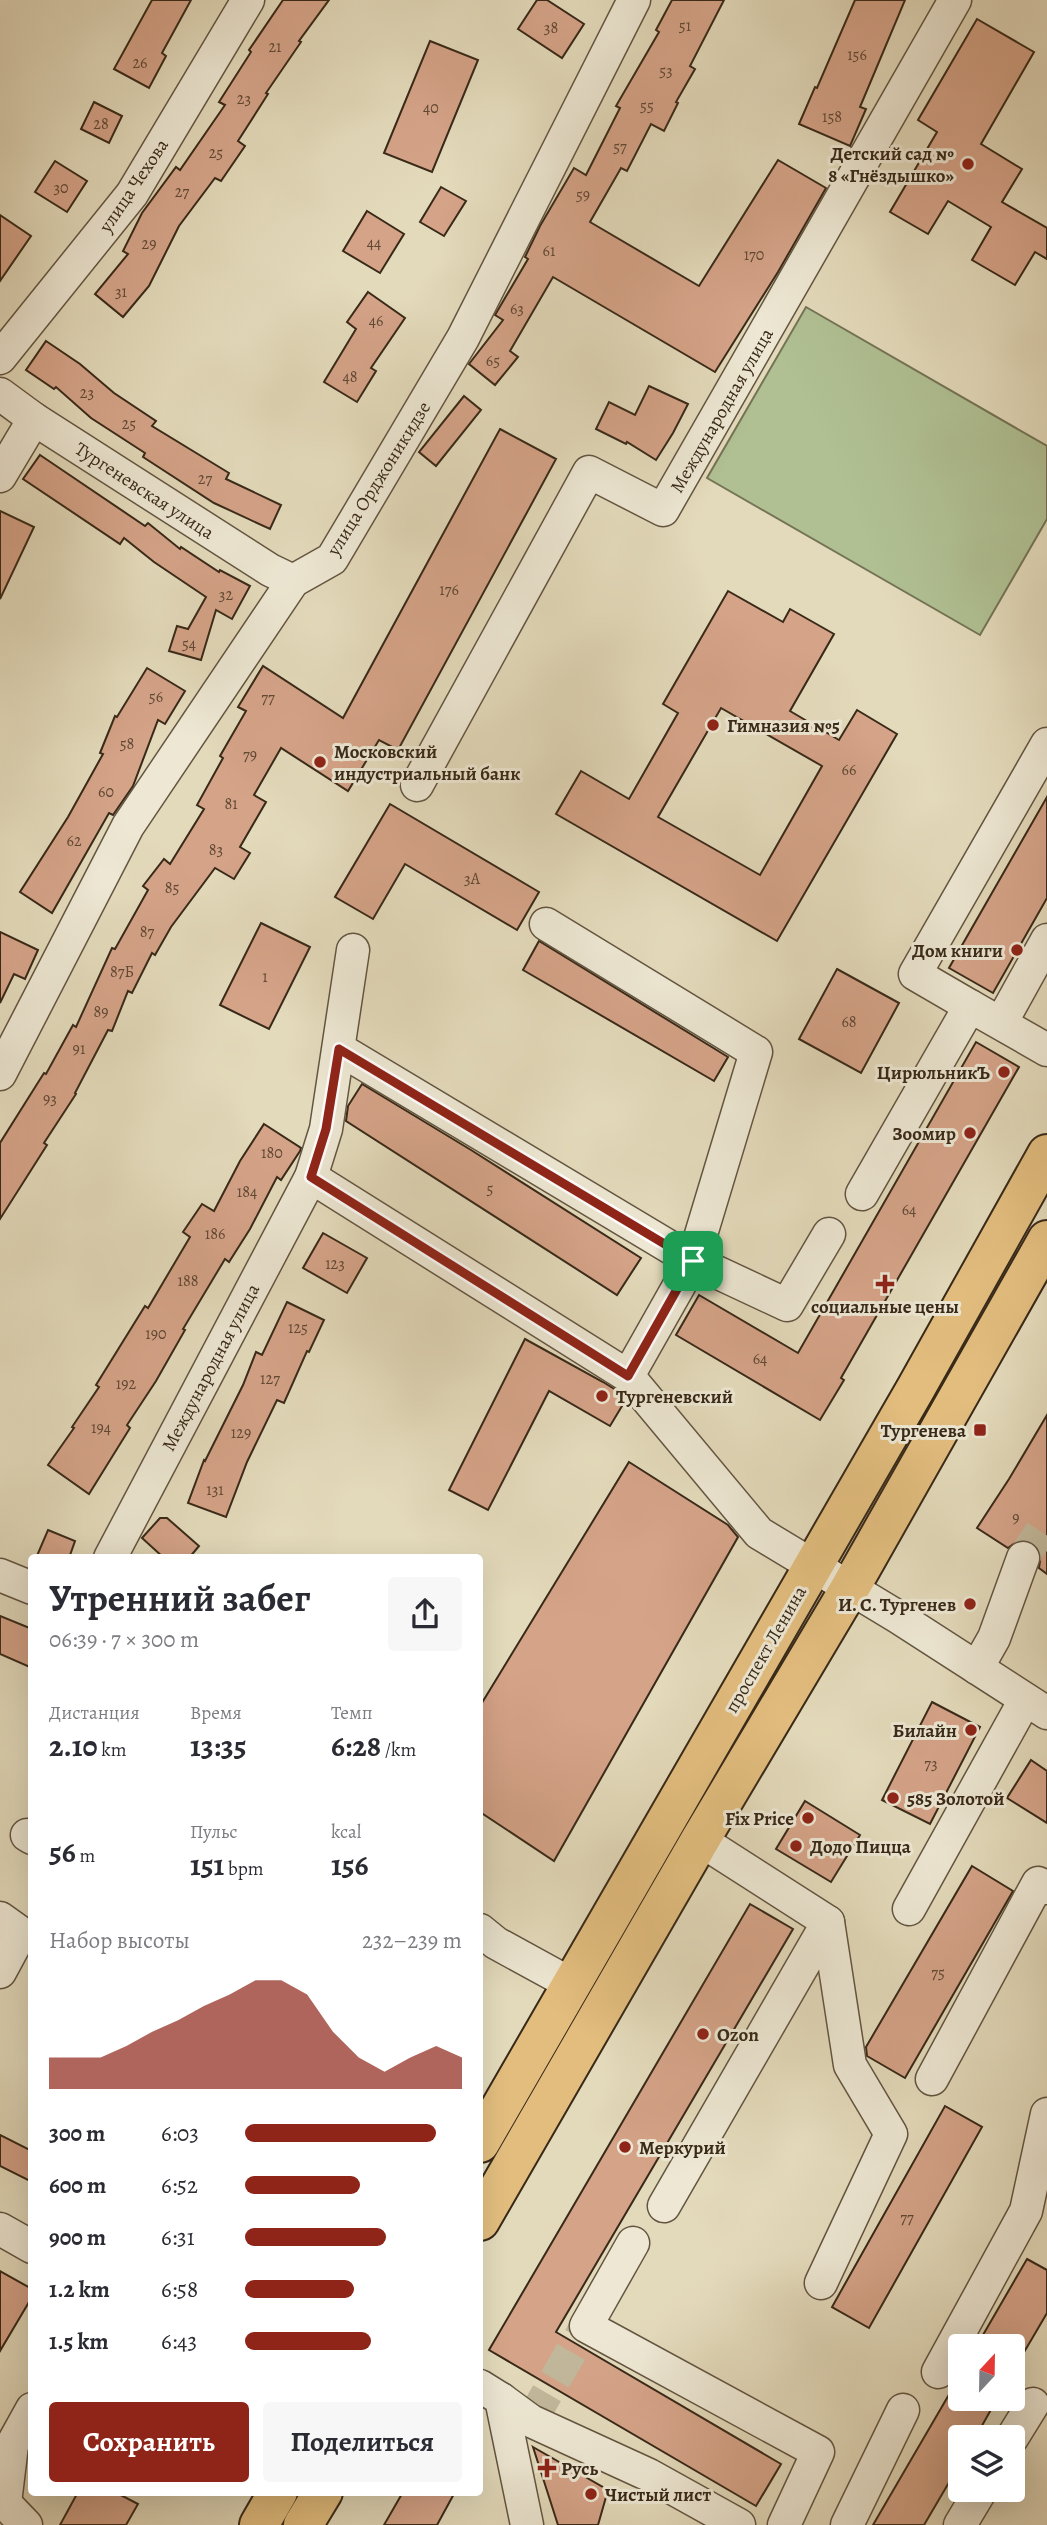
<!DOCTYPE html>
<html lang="ru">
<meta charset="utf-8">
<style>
:root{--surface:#fff;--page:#f7f7f7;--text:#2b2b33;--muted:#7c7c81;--accent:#8f2418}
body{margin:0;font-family:Alegreya,serif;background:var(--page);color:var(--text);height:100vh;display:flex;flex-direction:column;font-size:26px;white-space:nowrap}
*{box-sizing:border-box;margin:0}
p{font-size:23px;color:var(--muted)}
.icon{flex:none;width:38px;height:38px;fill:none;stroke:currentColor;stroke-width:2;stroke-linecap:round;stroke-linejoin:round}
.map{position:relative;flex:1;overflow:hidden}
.drawer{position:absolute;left:28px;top:1554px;width:455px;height:942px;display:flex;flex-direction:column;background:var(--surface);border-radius:7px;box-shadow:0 7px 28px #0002}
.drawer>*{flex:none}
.needle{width:46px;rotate:22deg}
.buttons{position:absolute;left:948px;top:2334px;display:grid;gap:14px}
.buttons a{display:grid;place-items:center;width:77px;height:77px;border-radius:7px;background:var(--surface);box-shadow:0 7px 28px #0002;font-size:35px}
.pin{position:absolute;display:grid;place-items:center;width:60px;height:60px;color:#fff;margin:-30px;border-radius:14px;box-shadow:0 4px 10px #0006}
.round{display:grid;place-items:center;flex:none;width:74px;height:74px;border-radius:7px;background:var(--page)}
.overview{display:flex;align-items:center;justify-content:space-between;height:119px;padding:0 21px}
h1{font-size:38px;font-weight:700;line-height:52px}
.metrics{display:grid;grid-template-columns:repeat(3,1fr);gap:10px;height:119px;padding:7px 21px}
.metrics div{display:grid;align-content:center}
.metrics b{font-size:30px;font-weight:700}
.metrics small{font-size:19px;font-weight:400}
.metrics p{font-size:19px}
.chart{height:196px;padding:14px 21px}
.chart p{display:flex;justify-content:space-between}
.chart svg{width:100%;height:126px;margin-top:7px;fill:var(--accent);opacity:.7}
.cta{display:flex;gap:14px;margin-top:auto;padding:14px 21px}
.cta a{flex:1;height:80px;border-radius:7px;background:var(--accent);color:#fff;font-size:28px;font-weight:700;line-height:80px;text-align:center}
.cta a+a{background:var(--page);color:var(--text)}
ul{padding:0 21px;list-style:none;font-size:23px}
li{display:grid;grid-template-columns:112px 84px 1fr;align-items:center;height:52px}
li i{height:18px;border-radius:9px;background:var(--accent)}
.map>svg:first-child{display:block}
</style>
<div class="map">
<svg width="1047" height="2525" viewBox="0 0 1047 2525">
<rect width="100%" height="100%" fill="#e3dabb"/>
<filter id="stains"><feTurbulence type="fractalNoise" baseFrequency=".00286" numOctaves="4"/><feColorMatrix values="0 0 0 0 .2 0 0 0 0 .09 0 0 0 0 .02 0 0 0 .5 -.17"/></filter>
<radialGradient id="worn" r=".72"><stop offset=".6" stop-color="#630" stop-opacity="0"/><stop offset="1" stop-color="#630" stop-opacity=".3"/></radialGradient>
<path fill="#b0c093" stroke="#747456" stroke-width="2" d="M 806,307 L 1047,446 L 1047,519 L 980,635 L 707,478 Z"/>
<g fill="#d5a388" stroke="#382918" stroke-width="2" fill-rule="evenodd">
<path d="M 152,0 L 191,0 L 162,53 L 166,56 L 149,88 L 114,69 Z"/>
<path d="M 283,0 L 329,0 L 299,41 L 301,42 L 266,93 L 268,94 L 238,141 L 245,146 L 221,181 L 215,178 L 179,226 L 149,286 L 123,317 L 95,294 L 128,254 L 123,251 L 142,213 L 176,167 L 180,170 L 225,105 L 219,102 L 251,52 L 249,50 Z"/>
<path d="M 537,0 L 547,0 L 584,24 L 562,58 L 518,29 Z"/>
<path d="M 672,0 L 724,0 L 690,66 L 695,69 L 676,102 L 678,103 L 664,131 L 651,124 L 627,171 L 621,168 L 590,222 L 699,286 L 778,160 L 826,188 L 778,272 L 715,372 L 553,277 L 510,351 L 518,357 L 495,385 L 469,364 L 503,320 L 495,315 L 528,259 L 525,257 L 540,226 L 574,168 L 586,175 L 620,108 L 616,106 L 659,32 L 656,30 Z"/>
<path d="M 855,0 L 905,0 L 860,107 L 866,109 L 850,146 L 799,124 L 815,87 L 817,88 Z"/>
<path d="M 977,19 L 1034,52 L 981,144 L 1022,169 L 1002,202 L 1047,228 L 1047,259 L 1035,252 L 1015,285 L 972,260 L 991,227 L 948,201 L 928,234 L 890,212 L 937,132 L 918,120 Z"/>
<path d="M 430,41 L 478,60 L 432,172 L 384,153 Z"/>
<path d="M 94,102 L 122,116 L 109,143 L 81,129 Z"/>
<path d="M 55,161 L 87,181 L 67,212 L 35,192 Z"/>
<path d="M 441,187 L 466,201 L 444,236 L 420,222 Z"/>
<path d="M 367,211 L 404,234 L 380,273 L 343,251 Z"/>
<path d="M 0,215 L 31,236 L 0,281 Z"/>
<path d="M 368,292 L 405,318 L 371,368 L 376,371 L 357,402 L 324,382 L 356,329 L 347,322 Z"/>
<path d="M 46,341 L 80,364 L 114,393 L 156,421 L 152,426 L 229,473 L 226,479 L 281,505 L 270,529 L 214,503 L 143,457 L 145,453 L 91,418 L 56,387 L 54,389 L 26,370 Z"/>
<path d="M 649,386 L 688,404 L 673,433 L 656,460 L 627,442 L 626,444 L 596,429 L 609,402 L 635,415 Z"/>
<path d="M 464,396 L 481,410 L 436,466 L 419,452 Z"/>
<path d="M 500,429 L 556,459 L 398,750 L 379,740 L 348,791 L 281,748 L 254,795 L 266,802 L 240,847 L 250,853 L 234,879 L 215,868 L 171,927 L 155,955 L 152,953 L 132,993 L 128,991 L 112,1031 L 108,1030 L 75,1093 L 76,1094 L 44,1143 L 47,1145 L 0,1219 L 0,1143 L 44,1073 L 46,1074 L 73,1025 L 76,1027 L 112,948 L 115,949 L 148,890 L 143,886 L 164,859 L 170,864 L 204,809 L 197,805 L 223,758 L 220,756 L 246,711 L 238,707 L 263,666 L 343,718 Z"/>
<path d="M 40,455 L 145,526 L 148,523 L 180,549 L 181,547 L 219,572 L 220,570 L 250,586 L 232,619 L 216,610 L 201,660 L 169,651 L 177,626 L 188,629 L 206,597 L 154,562 L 124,538 L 120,544 L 23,479 Z"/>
<path d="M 0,511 L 34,527 L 0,599 Z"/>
<path d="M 728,591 L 783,622 L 790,609 L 834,634 L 790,711 L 839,740 L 857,710 L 897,734 L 777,941 L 556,814 L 581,771 L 629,799 L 678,713 L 663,704 ZM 721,708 L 822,766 L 760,875 L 658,817 Z"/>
<path d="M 147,668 L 185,691 L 165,724 L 158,720 L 133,786 L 113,815 L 109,813 L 52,913 L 20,892 L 68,817 L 103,754 L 100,753 L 115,716 L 117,717 Z"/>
<path d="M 1047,797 L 1047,898 L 993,993 L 949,968 Z"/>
<path d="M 390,804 L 539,892 L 517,930 L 405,864 L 373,919 L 335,897 Z"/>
<path d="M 261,923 L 310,947 L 269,1029 L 220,1005 Z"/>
<path d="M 0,932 L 38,950 L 25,979 L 14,974 L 0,1003 Z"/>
<path d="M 539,941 L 728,1057 L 714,1081 L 523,970 Z"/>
<path d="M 837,969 L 899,1003 L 861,1073 L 799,1039 Z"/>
<path d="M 976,1042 L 1019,1067 L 841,1378 L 844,1380 L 820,1420 L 676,1335 L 699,1295 L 798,1353 Z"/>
<path d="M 362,1084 L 471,1150 L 641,1258 L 617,1295 L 346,1121 L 348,1106 Z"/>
<path d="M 264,1124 L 301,1148 L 300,1151 L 281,1180 L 277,1177 L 250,1229 L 229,1262 L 225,1259 L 183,1329 L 185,1330 L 156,1381 L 127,1425 L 130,1428 L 89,1494 L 48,1465 L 74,1428 L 72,1427 L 99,1387 L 96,1385 L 145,1306 L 148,1308 L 190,1237 L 183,1232 L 202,1204 L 214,1211 L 240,1161 Z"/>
<path d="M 323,1233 L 367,1258 L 347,1293 L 303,1268 Z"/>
<path d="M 287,1302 L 324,1320 L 309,1352 L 307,1351 L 284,1403 L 277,1400 L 247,1462 L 226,1517 L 188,1503 L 204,1460 L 205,1461 L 243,1385 L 256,1352 L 262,1355 Z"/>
<path d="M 525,1339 L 603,1382 L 616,1390 L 625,1401 L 610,1426 L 549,1391 L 488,1510 L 449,1490 Z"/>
<path d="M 1047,1415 L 1047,1574 L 1039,1568 L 1041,1554 L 1037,1546 L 1030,1541 L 1019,1540 L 1008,1548 L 977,1528 L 1009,1479 Z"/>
<path d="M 629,1462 L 728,1525 L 738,1537 L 554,1861 L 480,1812 L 480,1706 Z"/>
<path d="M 160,1518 L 167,1518 L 199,1546 L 189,1558 L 164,1558 L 142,1538 Z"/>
<path d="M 48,1530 L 75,1541 L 69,1558 L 36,1558 Z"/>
<path d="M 0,1616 L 32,1629 L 32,1668 L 0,1654 Z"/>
<path d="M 932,1702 L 980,1727 L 930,1824 L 882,1800 Z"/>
<path d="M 1031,1760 L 1047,1771 L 1047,1823 L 1007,1798 Z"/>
<path d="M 805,1801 L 860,1835 L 831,1882 L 776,1849 Z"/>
<path d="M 972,1866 L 1013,1891 L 905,2078 L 867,2056 L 866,2047 Z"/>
<path d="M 750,1904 L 793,1929 L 556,2332 L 781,2464 L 756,2506 L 489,2350 Z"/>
<path d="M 945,2106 L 982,2127 L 869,2328 L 832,2307 Z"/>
<path d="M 0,2135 L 32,2151 L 32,2182 L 0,2166 Z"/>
<path d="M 1027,2259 L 1047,2270 L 1047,2313 L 1013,2371 L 1013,2347 L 976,2347 Z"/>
<path d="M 0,2271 L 32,2289 L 32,2297 L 0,2351 Z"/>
<path d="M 961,2374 L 961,2399 L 997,2399 L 975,2438 L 961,2438 L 961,2462 L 924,2525 L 873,2525 Z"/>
<path d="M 533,2447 L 608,2490 L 598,2525 L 558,2525 Z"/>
<path d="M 78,2492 L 115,2492 L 138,2504 L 126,2525 L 60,2525 Z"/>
<path d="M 403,2492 L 455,2492 L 437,2525 L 384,2525 Z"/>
</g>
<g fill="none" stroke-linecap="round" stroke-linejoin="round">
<g stroke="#c1b79a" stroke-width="32" stroke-dasharray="32 16" stroke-linecap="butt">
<path d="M 1023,1558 L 1047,1522"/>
<path d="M 531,2421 L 586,2326"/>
</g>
<g stroke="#635541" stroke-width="35">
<g id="minor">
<path d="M 0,358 L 132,194 L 248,0"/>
<path d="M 0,394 L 34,419 L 270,570 L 293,581"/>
<path d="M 0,476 L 34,419"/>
<path d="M 417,785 L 589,472 L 663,510 L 955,0"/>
<path d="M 970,1006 L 915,974 L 1047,744"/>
<path d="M 1001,1023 L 1047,940"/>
<path d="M 339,1049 L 693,1261 L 756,1052 L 546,924"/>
<path d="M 0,1074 L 128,826 L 293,581 L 332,559 L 463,338 L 634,0"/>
<path d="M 311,1177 L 628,1376 L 759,1533 L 898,1617 L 1047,1713"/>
<path d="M 862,1194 L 970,1006 L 1047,1050"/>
<path d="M 628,1376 L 693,1261 L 787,1305 L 829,1234"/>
<path d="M 110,1558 L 311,1177 L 326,1129 L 353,950"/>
<path d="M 0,1575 L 32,1588"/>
<path d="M 977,1668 L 994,1638 L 1023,1558"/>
<path d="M 27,1835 L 32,1838"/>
<path d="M 909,1909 L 1025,1700"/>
<path d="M 0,1918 L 21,1933 L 0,1972"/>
<path d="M 480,1930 L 496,1943 L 571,1984"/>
<path d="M 932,2079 L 1038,1883 L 1047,1888"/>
<path d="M 664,2206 L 828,1922 L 700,1840"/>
<path d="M 0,2229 L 32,2247"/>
<path d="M 633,2243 L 586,2326 L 818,2452 L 784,2525"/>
<path d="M 821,2283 L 891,2134 L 850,2065 L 828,1922"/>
<path d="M 938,2372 L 1026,2211 L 1047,2114"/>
<path d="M 480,2386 L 501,2399 L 527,2525"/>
<path d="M 501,2399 L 531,2421 L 649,2475 L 739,2525"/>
<path d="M 1012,2438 L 1033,2404"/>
<path d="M 0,2498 L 26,2525"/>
<path d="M 5,2503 L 12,2445 L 32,2409"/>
<path d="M 847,2525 L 903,2410"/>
<path d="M 960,2525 L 981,2490"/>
</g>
</g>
<g stroke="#382918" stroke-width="42">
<g id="major">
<path d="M 480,2143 L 916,1388 L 1047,1154"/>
<path d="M 480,2221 L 700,1840 L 850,1588 L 1047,1240"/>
<path d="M 259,2525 L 278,2492"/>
<path d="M 303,2525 L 323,2492"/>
</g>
</g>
<use href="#minor" stroke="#ede7d3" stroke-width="32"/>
<use href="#major" stroke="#e2bd7e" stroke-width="38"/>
</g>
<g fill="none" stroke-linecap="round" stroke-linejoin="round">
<g stroke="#fff" stroke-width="14">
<path id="route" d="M 339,1049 L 693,1261 L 628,1376 L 311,1177 L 326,1129 Z"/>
</g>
<use href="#route" stroke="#8f2418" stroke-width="9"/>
</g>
<g fill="#8f2418" stroke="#ede7d3" stroke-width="2.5">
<circle cx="968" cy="164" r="7"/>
<circle cx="713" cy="725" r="7"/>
<circle cx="320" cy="762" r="7"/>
<circle cx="1017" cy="950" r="7"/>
<circle cx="1004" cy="1072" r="7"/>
<circle cx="970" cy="1133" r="7"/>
<path d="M881.5 1273.5h7v7h7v7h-7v7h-7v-7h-7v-7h7z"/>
<circle cx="602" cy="1396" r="7"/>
<rect x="973" y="1423" width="14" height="14" rx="3.5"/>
<circle cx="970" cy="1604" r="7"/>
<circle cx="971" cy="1730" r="7"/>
<circle cx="893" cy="1798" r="7"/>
<circle cx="808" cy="1818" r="7"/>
<circle cx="796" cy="1846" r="7"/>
<circle cx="703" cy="2034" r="7"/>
<circle cx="625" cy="2147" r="7"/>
<path d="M543.5 2457.5h7v7h7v7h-7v7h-7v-7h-7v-7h7z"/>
<circle cx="591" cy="2494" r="7"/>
</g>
<g text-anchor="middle" stroke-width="6" stroke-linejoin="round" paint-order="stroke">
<g font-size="16" fill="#5f4834">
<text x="685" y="31">51</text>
<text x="551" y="33">38</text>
<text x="275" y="52">21</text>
<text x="857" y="60">156</text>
<text x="140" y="68">26</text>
<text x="666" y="76">53</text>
<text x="244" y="104">23</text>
<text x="647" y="111">55</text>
<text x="431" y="113">40</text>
<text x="832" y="122">158</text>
<text x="101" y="129">28</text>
<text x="620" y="152">57</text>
<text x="216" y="158">25</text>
<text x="61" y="193">30</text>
<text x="182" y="197">27</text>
<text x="583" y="200">59</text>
<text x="374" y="248">44</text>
<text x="149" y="249">29</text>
<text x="549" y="256">61</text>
<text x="754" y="260">170</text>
<text x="121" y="297">31</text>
<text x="517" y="314">63</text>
<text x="376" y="326">46</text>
<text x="493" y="366">65</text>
<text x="350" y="382">48</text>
<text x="87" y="398">23</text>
<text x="129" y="429">25</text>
<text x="205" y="484">27</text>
<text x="449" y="595">176</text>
<text x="226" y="600">32</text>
<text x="189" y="649">54</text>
<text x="156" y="702">56</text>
<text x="268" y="703">77</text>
<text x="127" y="749">58</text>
<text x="250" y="760">79</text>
<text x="849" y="775">66</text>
<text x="106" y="797">60</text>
<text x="231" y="809">81</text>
<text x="74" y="846">62</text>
<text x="216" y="855">83</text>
<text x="472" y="884">3А</text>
<text x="172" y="893">85</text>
<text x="147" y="937">87</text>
<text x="122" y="977">87Б</text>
<text x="265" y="982">1</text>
<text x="101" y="1017">89</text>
<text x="849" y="1027">68</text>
<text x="79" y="1054">91</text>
<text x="50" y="1104">93</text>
<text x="272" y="1158">180</text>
<text x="490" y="1194">5</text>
<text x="247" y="1197">184</text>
<text x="909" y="1215">64</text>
<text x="215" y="1239">186</text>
<text x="335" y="1269">123</text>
<text x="188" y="1286">188</text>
<text x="298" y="1333">125</text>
<text x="156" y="1339">190</text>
<text x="760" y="1364">64</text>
<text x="270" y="1384">127</text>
<text x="126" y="1389">192</text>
<text x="101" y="1433">194</text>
<text x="241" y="1438">129</text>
<text x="215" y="1495">131</text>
<text x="1016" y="1523">9</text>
<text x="931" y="1769">73</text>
<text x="938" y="1978">75</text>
<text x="907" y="2223">77</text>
</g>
<g font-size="19" font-weight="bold" fill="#382918" stroke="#ede7d3" text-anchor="start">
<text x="954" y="160" text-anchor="end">Детский сад №<tspan x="954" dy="22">8 «Гнёздышко»</tspan></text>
<text x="727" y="732">Гимназия №5</text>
<text x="334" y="758">Московский<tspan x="334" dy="22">индустриальный банк</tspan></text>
<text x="1003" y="957" text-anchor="end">Дом книги</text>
<text x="990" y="1079" text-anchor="end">ЦирюльникЪ</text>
<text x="956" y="1140" text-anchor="end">Зоомир</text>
<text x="885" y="1313" text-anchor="middle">социальные цены</text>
<text x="616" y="1403">Тургеневский</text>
<text x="966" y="1437" text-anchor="end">Тургенева</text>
<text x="956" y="1611" text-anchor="end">И. С. Тургенев</text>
<text x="957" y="1737" text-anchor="end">Билайн</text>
<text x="907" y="1805">585 Золотой</text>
<text x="794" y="1825" text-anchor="end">Fix Price</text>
<text x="810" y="1853">Додо Пицца</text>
<text x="717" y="2041">Ozon</text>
<text x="639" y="2154">Меркурий</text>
<text x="561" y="2475">Русь</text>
<text x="605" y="2501">Чистый лист</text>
</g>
<g font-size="19" fill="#382918" stroke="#ede7d3">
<text transform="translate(133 185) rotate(-56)" y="7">улица Чехова</text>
<text transform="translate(721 410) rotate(-60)" y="7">Международная улица</text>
<text transform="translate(378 478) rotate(-58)" y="7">улица Орджоникидзе</text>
<text transform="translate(145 490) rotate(33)" y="7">Тургеневская улица</text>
<text transform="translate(210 1367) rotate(-62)" y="7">Международная улица</text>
<text transform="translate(765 1649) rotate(-60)" y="7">проспект Ленина</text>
</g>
</g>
<rect width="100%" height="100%" filter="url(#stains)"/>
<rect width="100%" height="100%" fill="url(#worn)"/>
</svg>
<div class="buttons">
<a><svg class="needle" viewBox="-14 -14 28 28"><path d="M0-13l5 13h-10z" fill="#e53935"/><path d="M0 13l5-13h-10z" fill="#7c7c81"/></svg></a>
<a><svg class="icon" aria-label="layers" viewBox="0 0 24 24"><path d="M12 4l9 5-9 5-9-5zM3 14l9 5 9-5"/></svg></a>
</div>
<div class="pin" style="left:693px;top:1261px;background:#1e9e55"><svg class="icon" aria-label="arrive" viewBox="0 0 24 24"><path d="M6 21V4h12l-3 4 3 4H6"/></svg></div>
<section class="drawer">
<div class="overview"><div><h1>Утренний забег</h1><p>06:39 · 7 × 300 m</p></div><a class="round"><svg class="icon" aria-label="share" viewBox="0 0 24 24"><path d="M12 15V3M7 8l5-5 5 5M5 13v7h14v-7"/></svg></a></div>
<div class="metrics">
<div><p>Дистанция</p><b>2.10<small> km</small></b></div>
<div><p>Время</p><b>13:35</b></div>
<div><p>Темп</p><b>6:28<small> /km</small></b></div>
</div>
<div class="metrics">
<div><b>56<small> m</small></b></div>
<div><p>Пульс</p><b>151<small> bpm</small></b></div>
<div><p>kcal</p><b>156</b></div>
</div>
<div class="chart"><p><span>Набор высоты</span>232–239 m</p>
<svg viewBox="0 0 160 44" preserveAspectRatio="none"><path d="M0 44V33L10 33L20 33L30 29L40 24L50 20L60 15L70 11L80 6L90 6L100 11L110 24L120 33L130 38L140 33L150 29L160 33V44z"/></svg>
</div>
<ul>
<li><b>300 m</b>6:03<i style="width:88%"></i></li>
<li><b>600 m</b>6:52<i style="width:53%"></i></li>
<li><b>900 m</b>6:31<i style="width:65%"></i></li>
<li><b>1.2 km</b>6:58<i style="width:50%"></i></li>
<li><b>1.5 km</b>6:43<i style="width:58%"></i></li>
</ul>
<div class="cta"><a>Сохранить</a><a>Поделиться</a></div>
</section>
</div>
